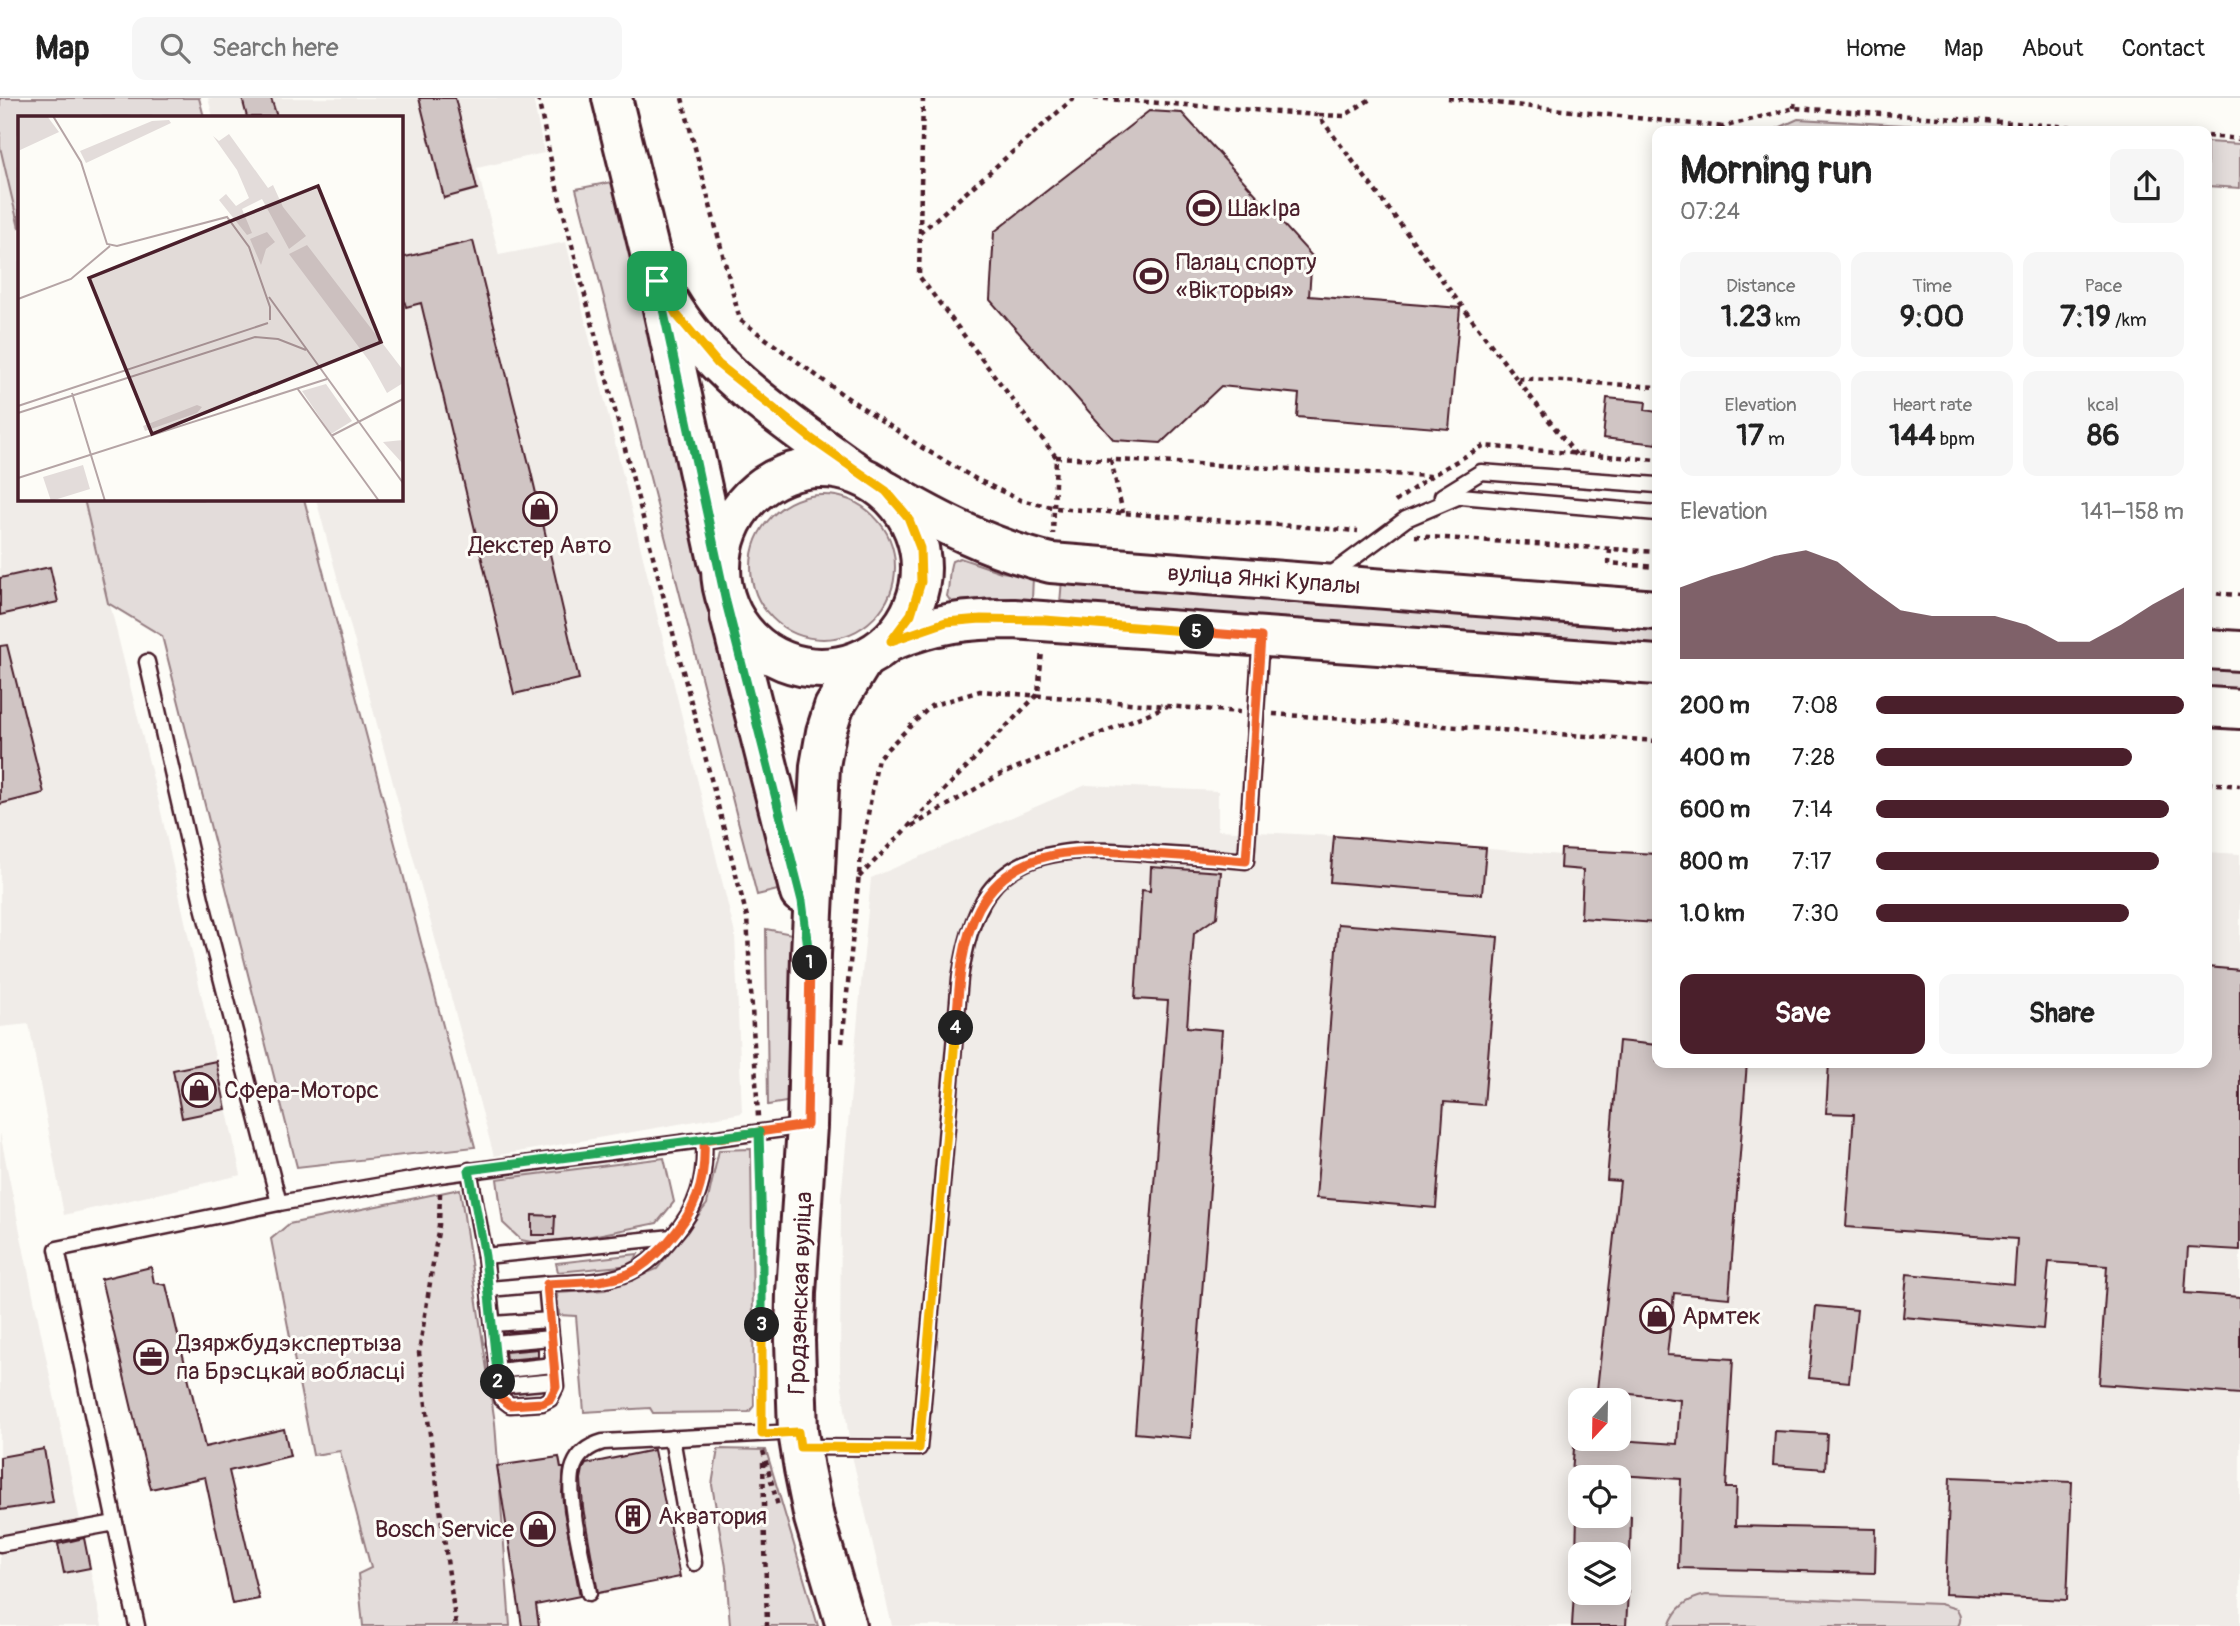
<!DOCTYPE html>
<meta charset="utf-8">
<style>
:root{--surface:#fff;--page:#f6f6f6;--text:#222;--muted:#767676;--line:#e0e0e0;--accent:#4a1f2b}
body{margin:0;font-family:Pangolin,sans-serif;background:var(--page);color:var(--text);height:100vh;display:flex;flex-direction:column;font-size:26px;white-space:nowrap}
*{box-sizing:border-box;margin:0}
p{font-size:23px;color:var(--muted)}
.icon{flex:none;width:38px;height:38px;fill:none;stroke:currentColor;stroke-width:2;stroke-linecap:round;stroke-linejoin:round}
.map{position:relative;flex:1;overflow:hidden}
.drawer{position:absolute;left:1652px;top:28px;width:560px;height:942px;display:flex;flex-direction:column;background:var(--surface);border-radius:14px;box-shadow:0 4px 18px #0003}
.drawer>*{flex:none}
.needle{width:46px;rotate:202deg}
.tools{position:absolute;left:1568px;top:1290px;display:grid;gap:14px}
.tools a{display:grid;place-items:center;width:63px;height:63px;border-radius:14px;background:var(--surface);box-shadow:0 4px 18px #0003;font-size:35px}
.pin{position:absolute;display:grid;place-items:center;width:60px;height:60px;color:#fff;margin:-30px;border-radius:14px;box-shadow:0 4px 10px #0006}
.km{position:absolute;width:35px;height:35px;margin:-18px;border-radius:50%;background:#222;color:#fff;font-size:19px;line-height:35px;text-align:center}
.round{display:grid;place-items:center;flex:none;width:74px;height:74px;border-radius:14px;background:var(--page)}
.summary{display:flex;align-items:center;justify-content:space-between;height:119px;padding:0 28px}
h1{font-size:38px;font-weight:700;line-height:52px}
.stats{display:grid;grid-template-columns:repeat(3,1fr);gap:10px;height:119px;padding:7px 28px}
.stats div{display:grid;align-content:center;border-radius:14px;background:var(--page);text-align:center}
.stats b{font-size:30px;font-weight:700}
.stats small{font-size:19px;font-weight:400}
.stats p{font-size:19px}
.chart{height:196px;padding:14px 28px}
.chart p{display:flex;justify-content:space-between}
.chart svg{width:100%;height:126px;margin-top:7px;fill:var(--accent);opacity:.7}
.cta{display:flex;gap:14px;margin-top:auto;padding:14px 28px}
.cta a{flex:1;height:80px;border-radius:14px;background:var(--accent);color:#fff;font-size:28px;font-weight:700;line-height:80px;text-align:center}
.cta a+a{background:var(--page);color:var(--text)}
ul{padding:0 28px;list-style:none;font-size:23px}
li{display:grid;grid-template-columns:112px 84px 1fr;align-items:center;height:52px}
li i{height:18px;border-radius:9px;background:var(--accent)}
header{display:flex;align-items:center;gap:42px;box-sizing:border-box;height:98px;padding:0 35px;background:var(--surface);border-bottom:2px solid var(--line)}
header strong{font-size:33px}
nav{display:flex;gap:38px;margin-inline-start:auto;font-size:24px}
.search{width:490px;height:63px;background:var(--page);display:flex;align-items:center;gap:18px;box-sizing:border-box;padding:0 24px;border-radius:14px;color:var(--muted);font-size:26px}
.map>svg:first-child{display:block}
</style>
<header>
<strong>Map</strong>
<div class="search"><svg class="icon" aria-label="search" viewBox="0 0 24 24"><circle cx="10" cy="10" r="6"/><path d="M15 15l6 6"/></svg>Search here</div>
<nav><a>Home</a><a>Map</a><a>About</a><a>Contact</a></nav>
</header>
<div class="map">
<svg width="2240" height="1528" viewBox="0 0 2240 1528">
<rect width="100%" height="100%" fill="#fdfcf7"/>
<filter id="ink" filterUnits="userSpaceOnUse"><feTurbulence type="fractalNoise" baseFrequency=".0143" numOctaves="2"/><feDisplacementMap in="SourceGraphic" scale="14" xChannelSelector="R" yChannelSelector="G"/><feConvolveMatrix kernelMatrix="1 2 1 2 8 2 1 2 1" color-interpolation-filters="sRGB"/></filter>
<g filter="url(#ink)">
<g fill="#f0ece8" fill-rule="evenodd">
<path d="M 208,0 L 533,0 L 544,55 L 477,70 L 499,157 L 566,144 L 735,836 L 742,1015 L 494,1058 L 316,401 L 401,401 L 401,19 L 213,19 Z"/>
<path d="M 0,49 L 19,130 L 19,401 L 84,401 L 159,705 L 241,1077 L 64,1117 L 29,926 L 0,929 Z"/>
<path d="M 1086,687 L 1218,693 L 1218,732 L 1334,738 L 1560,757 L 1561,751 L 1657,756 L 1657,964 L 2207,964 L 2207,754 L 2240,756 L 2240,1528 L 892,1528 L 850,1349 L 840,1273 L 841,1101 L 871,780 ZM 1580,1302 L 1619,1302 L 1619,1340 L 1580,1340 ZM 1580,1379 L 1619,1379 L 1619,1418 L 1580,1418 ZM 1580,1456 L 1619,1456 L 1619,1494 L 1580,1494 Z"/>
<path d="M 0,1035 L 25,1158 L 102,1528 L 0,1528 Z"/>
</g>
<g fill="#e3dcda" stroke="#967e82" stroke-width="2">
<path d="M 0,0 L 199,0 L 204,19 L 19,19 L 19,130 L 0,49 Z"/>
<path d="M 1798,21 L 2011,33 L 1772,33 Z"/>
<path d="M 2207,44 L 2240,46 L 2240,90 L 2207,88 Z"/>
<path d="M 612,84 L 708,465 L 786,790 L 757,797 L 576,91 Z"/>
<circle cx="823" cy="469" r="72"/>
<path d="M 84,401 L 304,401 L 475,1049 L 297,1069 L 162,538 L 108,505 Z"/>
<path d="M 960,460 L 1001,474 L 1033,478 L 1032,502 L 989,500 L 951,504 L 947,498 C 950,486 948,473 952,463 Z"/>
<path d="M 1062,482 L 1657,530 L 1657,548 L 1060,505 Z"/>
<path d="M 2207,570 L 2240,573 L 2240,592 L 2207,589 Z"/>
<path d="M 766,831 L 792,836 L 792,1003 L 768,1007 Z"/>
<path d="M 751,1051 L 754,1308 L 749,1314 L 653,1315 L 650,1310 L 584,1314 L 576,1218 L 559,1217 L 557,1195 L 605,1192 L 657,1171 L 707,1106 L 719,1052 Z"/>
<path d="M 664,1060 L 674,1104 L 657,1125 L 547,1147 L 521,1142 L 503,1125 L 497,1081 Z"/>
<path d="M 460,1091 L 495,1325 L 510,1528 L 363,1528 L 358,1476 L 371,1470 L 340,1353 L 313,1357 L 271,1141 L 289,1126 Z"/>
<path d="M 638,1156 L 632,1167 L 558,1174 L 556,1165 Z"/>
<path d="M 718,1351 L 766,1352 L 818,1528 L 730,1528 L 726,1469 L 712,1387 Z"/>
<path d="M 1706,1497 L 1940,1506 L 1957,1511 C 1961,1517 1962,1522 1958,1528 L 1669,1528 C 1676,1509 1687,1501 1706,1497 Z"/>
</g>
<g fill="#d0c5c4" stroke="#4a1f2b" stroke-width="2">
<path d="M 242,0 L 271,0 L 277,19 L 247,19 Z"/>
<path d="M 419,0 L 455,0 L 477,91 L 444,100 Z"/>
<path d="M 1149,13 L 1182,15 L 1312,158 L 1309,198 L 1460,210 L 1449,331 L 1297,319 L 1299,296 L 1221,288 L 1161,345 L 1114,342 L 990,202 L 994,134 Z"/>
<path d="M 473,143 L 531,374 L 579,581 L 514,596 L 421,205 L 406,209 L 401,192 L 401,160 Z"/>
<path d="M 1607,300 L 1646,304 L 1645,312 L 1657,314 L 1657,346 L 1603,340 Z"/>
<path d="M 50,469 L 58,504 L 0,517 L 0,480 Z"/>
<path d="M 7,547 L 44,695 L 0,706 L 0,548 Z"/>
<path d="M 1334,738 L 1486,750 L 1482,796 L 1330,784 Z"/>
<path d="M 1561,751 L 1657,756 L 1657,825 L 1581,820 L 1583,772 L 1560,770 Z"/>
<path d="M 1151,769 L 1221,774 L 1217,819 L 1194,835 L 1187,929 L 1222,932 L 1191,1340 L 1135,1335 L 1168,903 L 1135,901 L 1142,792 L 1150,793 Z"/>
<path d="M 1338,826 L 1498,839 L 1484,1007 L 1444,1004 L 1436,1110 L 1316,1100 Z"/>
<path d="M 2207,869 L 2240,872 L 2240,1152 L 2188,1149 L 2185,1195 L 2240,1199 L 2240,1296 L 2099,1286 L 2107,1168 L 2049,1164 L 2043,1231 L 1903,1219 L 1907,1176 L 2014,1186 L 2017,1141 L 1846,1129 L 1854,1016 L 1826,1015 L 1829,964 L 2207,964 Z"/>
<path d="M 1619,943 L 1657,947 L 1657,964 L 1747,964 L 1729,1200 L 1674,1195 L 1667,1257 L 1733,1261 L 1726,1390 L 1736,1390 L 1735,1428 L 1876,1431 L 1875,1475 L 1678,1470 L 1681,1381 L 1572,1374 L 1575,1339 L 1677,1346 L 1680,1302 L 1597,1292 L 1620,1083 L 1607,1082 Z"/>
<path d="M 216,963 L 226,1011 L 182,1020 L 173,972 Z"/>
<path d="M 532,1117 L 555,1118 L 554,1137 L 532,1137 Z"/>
<path d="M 151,1169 L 154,1185 L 166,1187 L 205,1349 L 284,1331 L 290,1358 L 229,1373 L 259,1501 L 232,1506 L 205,1379 L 151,1391 L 101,1181 Z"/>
<path d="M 1816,1208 L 1857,1212 L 1849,1284 L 1809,1280 Z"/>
<path d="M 538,1251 L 538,1259 L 506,1262 L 505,1254 Z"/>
<path d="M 1775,1333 L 1827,1336 L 1825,1371 L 1773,1367 Z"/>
<path d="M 44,1351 L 53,1404 L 0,1412 L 0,1359 Z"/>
<path d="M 654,1352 L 680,1479 L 598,1495 L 583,1410 L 581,1381 L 583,1371 L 586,1366 Z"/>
<path d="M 559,1359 L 561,1370 L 564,1370 L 562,1395 L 564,1413 L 580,1498 L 536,1507 L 539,1528 L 522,1528 L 497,1368 Z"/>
<path d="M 1950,1379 L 2072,1384 L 2067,1502 L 1945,1496 Z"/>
<path d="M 1577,1418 L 1631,1418 L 1630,1456 L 1576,1456 Z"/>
<path d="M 84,1440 L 90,1470 L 64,1475 L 58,1446 Z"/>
<path d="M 1574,1494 L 1628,1494 L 1626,1528 L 1572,1528 Z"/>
</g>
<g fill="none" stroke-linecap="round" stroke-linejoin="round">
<g stroke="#4a1f2b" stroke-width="19">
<g id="lane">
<path d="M 1442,398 L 1481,374 L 1657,387"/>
<path d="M 1329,478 L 1406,421 L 1460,398 L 1657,415"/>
<path d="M 147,564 L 202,805 L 279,1105"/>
<path d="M 469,1072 L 485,1158 L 672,1139 C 698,1110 706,1080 704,1042"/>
<path d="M 485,1158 L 501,1300 L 510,1307 L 542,1305 L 550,1301 L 556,1289 L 546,1186 C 581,1184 621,1186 649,1163 C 658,1156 665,1147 672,1139"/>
<path d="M 489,1191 L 546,1186"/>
<path d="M 493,1226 L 550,1222"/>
<path d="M 494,1245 L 551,1240"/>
<path d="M 497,1273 L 553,1267"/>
<path d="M 499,1288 L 555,1283"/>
<path d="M 672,1340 L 694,1465"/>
<path d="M 801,1349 L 919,1350 L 960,880 C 965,850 971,820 989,794 C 1026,743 1100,752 1155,756 C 1185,758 1216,760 1246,763 L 1261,540"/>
<path d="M 0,1446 L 115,1425"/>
<path d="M 589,1495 C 584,1465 564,1394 574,1368 C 579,1355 589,1348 603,1344 L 796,1334"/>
<path d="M 137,1528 L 57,1151 L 279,1105 L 440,1077 L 806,1028"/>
</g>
</g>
<g stroke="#4a1f2b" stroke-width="44">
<g id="secondary">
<path d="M 612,0 L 657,183 L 718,463"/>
<path d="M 668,202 C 712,276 789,325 857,375"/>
<circle cx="821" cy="470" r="100"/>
<path d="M 886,393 C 939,424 991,451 1051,465 L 1657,512"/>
<path d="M 730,518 L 800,795"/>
<path d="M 891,543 C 936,525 966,521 1014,521 L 1657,567"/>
<path d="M 2207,551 L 2240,553"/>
<path d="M 2207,609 L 2240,611"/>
<path d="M 846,1528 L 814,1420 L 804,1371 L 798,1334 L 795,1243 L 796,1195 L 807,1028 L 811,856 L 820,668 L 826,634 L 834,609 L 863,562"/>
</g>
</g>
<g stroke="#4a1f2b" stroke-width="4.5" stroke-dasharray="5 5" stroke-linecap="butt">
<path d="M 538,0 L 555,82 L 747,819 L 758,1019"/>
<path d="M 682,0 L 740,222 L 842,296 L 921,349 L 976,381 L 1020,402 L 1056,410 L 1358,433"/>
<path d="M 923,0 L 919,178 L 1056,359 L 1053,436"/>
<path d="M 1094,0 L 1318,17 L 1516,280"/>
<path d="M 1448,0 L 1723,29"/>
<path d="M 1794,10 L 1795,0"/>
<path d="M 1319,17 L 1344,18 L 1372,0"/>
<path d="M 1722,33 L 1723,29 L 1794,10 L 2132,33"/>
<path d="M 2207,38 L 2240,41"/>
<path d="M 920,135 L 1074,0"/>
<path d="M 1576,357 L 1516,280 L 1657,289"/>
<path d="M 1056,359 L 1430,378"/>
<path d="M 1111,362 L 1123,415"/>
<path d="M 1395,404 L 1431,378 L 1483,348 L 1657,362"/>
<path d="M 1415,438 L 1657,454"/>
<path d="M 1610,451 L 1609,465 L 1657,469"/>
<path d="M 2207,495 L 2240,497"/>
<path d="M 1273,616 L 1657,643"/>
<path d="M 2207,685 L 2240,688"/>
<path d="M 912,728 L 1001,676 L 1167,608"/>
<path d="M 859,779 L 1038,596 L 1042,553"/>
<path d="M 842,945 L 861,756 L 878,660 L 931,608 L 980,593 L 1240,614"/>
<path d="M 760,1052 L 763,1208"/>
<path d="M 440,1095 L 439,1127 L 419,1255 L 456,1528"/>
<path d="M 763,1320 L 763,1262"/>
<path d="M 763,1353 L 778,1408"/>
<path d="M 763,1364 L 767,1528"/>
</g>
<use href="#lane" stroke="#fdfcf7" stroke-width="14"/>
<use href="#secondary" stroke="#fdfcf7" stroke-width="38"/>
</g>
</g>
<g fill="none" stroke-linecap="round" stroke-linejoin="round" filter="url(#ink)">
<g stroke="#fff" stroke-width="14">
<path id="split-1" d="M 657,183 L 726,504 L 802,803 L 810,865"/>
</g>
<g stroke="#fff" stroke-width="14">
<path id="split-2" d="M 498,1284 L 501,1300 L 510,1307 L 542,1305 L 550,1301 L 556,1289 L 547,1186 C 573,1184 603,1186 628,1176 C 644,1169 654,1158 666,1146 C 696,1113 706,1086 704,1042 L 807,1027 L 810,865"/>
</g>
<g stroke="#fff" stroke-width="14">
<path id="split-3" d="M 498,1284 L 485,1158 L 469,1072 L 759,1034 L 762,1135 L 762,1227"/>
</g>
<g stroke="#fff" stroke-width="14">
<path id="split-4" d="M 762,1227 L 762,1336 L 798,1334 L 800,1349 L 919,1350 L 956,930"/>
</g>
<g stroke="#fff" stroke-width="14">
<path id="split-5" d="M 956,930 C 959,890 960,846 979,810 C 1015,745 1086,751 1150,756 C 1182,758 1214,760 1246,763 L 1261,539 L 1197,534"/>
</g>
<g stroke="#fff" stroke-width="14">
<path id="split-6" d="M 657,183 L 676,216 L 718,266 L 813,342 L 886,393 L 908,419 L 920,450 L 921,484 L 911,516 L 891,543 L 946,524 L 981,521 L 1045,522 L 1197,534"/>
</g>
<use href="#split-1" stroke="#22a559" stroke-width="9"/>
<use href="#split-2" stroke="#f0652b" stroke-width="9"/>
<use href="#split-3" stroke="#22a559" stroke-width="9"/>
<use href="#split-4" stroke="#f5b400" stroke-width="9"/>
<use href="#split-5" stroke="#f0652b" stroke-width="9"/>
<use href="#split-6" stroke="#f5b400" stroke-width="9"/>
</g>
<defs>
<g id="stadium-ring" transform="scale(1.75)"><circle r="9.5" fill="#fdfcf7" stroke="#4a1f2b" stroke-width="1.5"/><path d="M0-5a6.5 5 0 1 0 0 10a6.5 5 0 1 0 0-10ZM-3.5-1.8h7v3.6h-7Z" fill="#4a1f2b"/></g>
<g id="shop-ring" transform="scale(1.75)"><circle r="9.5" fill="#fdfcf7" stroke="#4a1f2b" stroke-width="1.5"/><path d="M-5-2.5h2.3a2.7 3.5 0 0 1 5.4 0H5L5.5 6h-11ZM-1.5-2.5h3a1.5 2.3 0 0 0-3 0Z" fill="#4a1f2b"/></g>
<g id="office-ring" transform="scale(1.75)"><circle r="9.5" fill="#fdfcf7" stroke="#4a1f2b" stroke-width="1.5"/><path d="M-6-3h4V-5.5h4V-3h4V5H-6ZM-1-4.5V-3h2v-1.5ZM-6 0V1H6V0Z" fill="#4a1f2b"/></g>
<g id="building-ring" transform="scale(1.75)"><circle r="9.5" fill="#fdfcf7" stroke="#4a1f2b" stroke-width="1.5"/><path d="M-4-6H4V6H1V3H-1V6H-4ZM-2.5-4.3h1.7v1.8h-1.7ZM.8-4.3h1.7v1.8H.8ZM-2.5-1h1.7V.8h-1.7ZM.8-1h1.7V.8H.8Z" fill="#4a1f2b"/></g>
</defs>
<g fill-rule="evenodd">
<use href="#stadium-ring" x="1204" y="110"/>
<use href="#stadium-ring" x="1151" y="178"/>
<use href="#shop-ring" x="540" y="411"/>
<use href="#shop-ring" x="199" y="992"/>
<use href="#shop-ring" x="1657" y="1218"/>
<use href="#office-ring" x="151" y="1259"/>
<use href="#building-ring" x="633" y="1418"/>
<use href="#shop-ring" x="538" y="1431"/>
</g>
<g text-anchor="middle" stroke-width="6" stroke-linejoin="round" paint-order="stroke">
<g font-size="24" fill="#4a1f2b" stroke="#fdfcf7" text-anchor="start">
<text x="1228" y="118">ШакІра</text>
<text x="1176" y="172">Палац спорту<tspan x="1176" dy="28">«Вікторыя»</tspan></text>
<text x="540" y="455" text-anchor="middle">Декстер Авто</text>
<text x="224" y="1000">Сфера-Моторс</text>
<text x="1682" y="1226">Армтек</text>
<text x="176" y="1253">Дзяржбудэкспертыза<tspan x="176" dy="28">па Брэсцкай вобласці</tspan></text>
<text x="658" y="1426">Акватория</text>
<text x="514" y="1439" text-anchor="end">Bosch Service</text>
</g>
<g font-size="24" fill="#4a1f2b" stroke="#fdfcf7">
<text transform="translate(1264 481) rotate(4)" y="8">вуліца Янкі Купалы</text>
<text transform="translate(800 1195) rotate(-88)" y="8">Гродзенская вуліца</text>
</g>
</g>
<g transform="translate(18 18)">
<rect width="385" height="385" fill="#fdfcf7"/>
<path d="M 0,0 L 29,0 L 41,16 L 0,35 ZM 151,4 L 153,7 L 68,47 L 62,35 L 134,5 ZM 211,18 L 250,72 L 255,69 L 265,91 L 288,120 L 271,133 L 244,83 L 224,93 L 234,117 L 229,119 L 201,84 L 208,78 L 218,90 L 231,82 L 219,54 L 195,20 L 201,25 ZM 249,116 L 257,126 L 248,133 L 243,149 L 232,123 ZM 289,129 L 385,254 L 385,267 L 369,277 L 352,246 L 271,138 ZM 308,268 L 334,305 L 313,318 L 284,275 ZM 179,289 L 184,291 L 179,297 L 127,315 L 125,310 ZM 385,324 L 385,348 L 365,326 ZM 65,349 L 72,373 L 33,385 L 25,361 Z" fill="#e3dcda"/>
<path fill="none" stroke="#b5a4a5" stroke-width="2" d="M 35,0 L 63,46 L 89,128 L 99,130 L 209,101 L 231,131 L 252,191 L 252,204M 251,181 L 385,367M 0,183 L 53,163 L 92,130M 279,272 L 361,385M 54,277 L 87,385M 0,290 L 250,207M 0,297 L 237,221 L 260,223 L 288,234M 313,320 L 385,283M 0,362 L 309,263"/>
<path fill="#4a1f2b" fill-opacity="0.15" stroke="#4a1f2b" stroke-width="3.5" d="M 300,70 L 363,226 L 134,318 L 71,162 Z"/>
<rect width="385" height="385" fill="none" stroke="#4a1f2b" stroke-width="3.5"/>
</g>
</svg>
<div class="tools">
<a><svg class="needle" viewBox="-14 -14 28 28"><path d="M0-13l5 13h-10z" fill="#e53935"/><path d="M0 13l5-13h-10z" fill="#767676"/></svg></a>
<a><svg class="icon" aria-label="locate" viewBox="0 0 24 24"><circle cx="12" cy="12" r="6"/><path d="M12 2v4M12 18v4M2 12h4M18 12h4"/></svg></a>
<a><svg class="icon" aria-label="layers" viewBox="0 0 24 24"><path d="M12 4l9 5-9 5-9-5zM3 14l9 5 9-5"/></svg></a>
</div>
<div class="pin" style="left:657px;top:183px;background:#1e9e55"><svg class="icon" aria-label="arrive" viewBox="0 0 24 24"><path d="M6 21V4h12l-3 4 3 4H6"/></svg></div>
<b class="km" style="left:810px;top:865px">1</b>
<b class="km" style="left:498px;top:1284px">2</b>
<b class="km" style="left:762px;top:1227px">3</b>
<b class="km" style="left:956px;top:930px">4</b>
<b class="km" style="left:1197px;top:534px">5</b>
<section class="drawer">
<div class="summary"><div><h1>Morning run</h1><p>07:24</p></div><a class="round"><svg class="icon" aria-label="share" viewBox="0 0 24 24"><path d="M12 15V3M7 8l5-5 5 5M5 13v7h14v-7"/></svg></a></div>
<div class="stats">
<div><p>Distance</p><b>1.23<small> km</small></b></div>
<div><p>Time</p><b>9:00</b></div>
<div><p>Pace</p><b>7:19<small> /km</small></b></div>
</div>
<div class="stats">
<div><p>Elevation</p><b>17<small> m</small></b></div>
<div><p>Heart rate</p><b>144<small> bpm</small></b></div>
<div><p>kcal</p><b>86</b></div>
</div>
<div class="chart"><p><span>Elevation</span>141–158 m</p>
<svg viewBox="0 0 160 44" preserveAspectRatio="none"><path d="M0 44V19L10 15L20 12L30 8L40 6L50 10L60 19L70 27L80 29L90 29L100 29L110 32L120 38L130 38L140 32L150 25L160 19V44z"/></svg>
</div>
<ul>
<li><b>200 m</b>7:08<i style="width:100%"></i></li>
<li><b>400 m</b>7:28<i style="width:83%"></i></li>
<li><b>600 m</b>7:14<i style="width:95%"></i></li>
<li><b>800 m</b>7:17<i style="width:92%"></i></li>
<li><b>1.0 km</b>7:30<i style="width:82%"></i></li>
</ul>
<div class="cta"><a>Save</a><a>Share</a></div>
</section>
</div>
